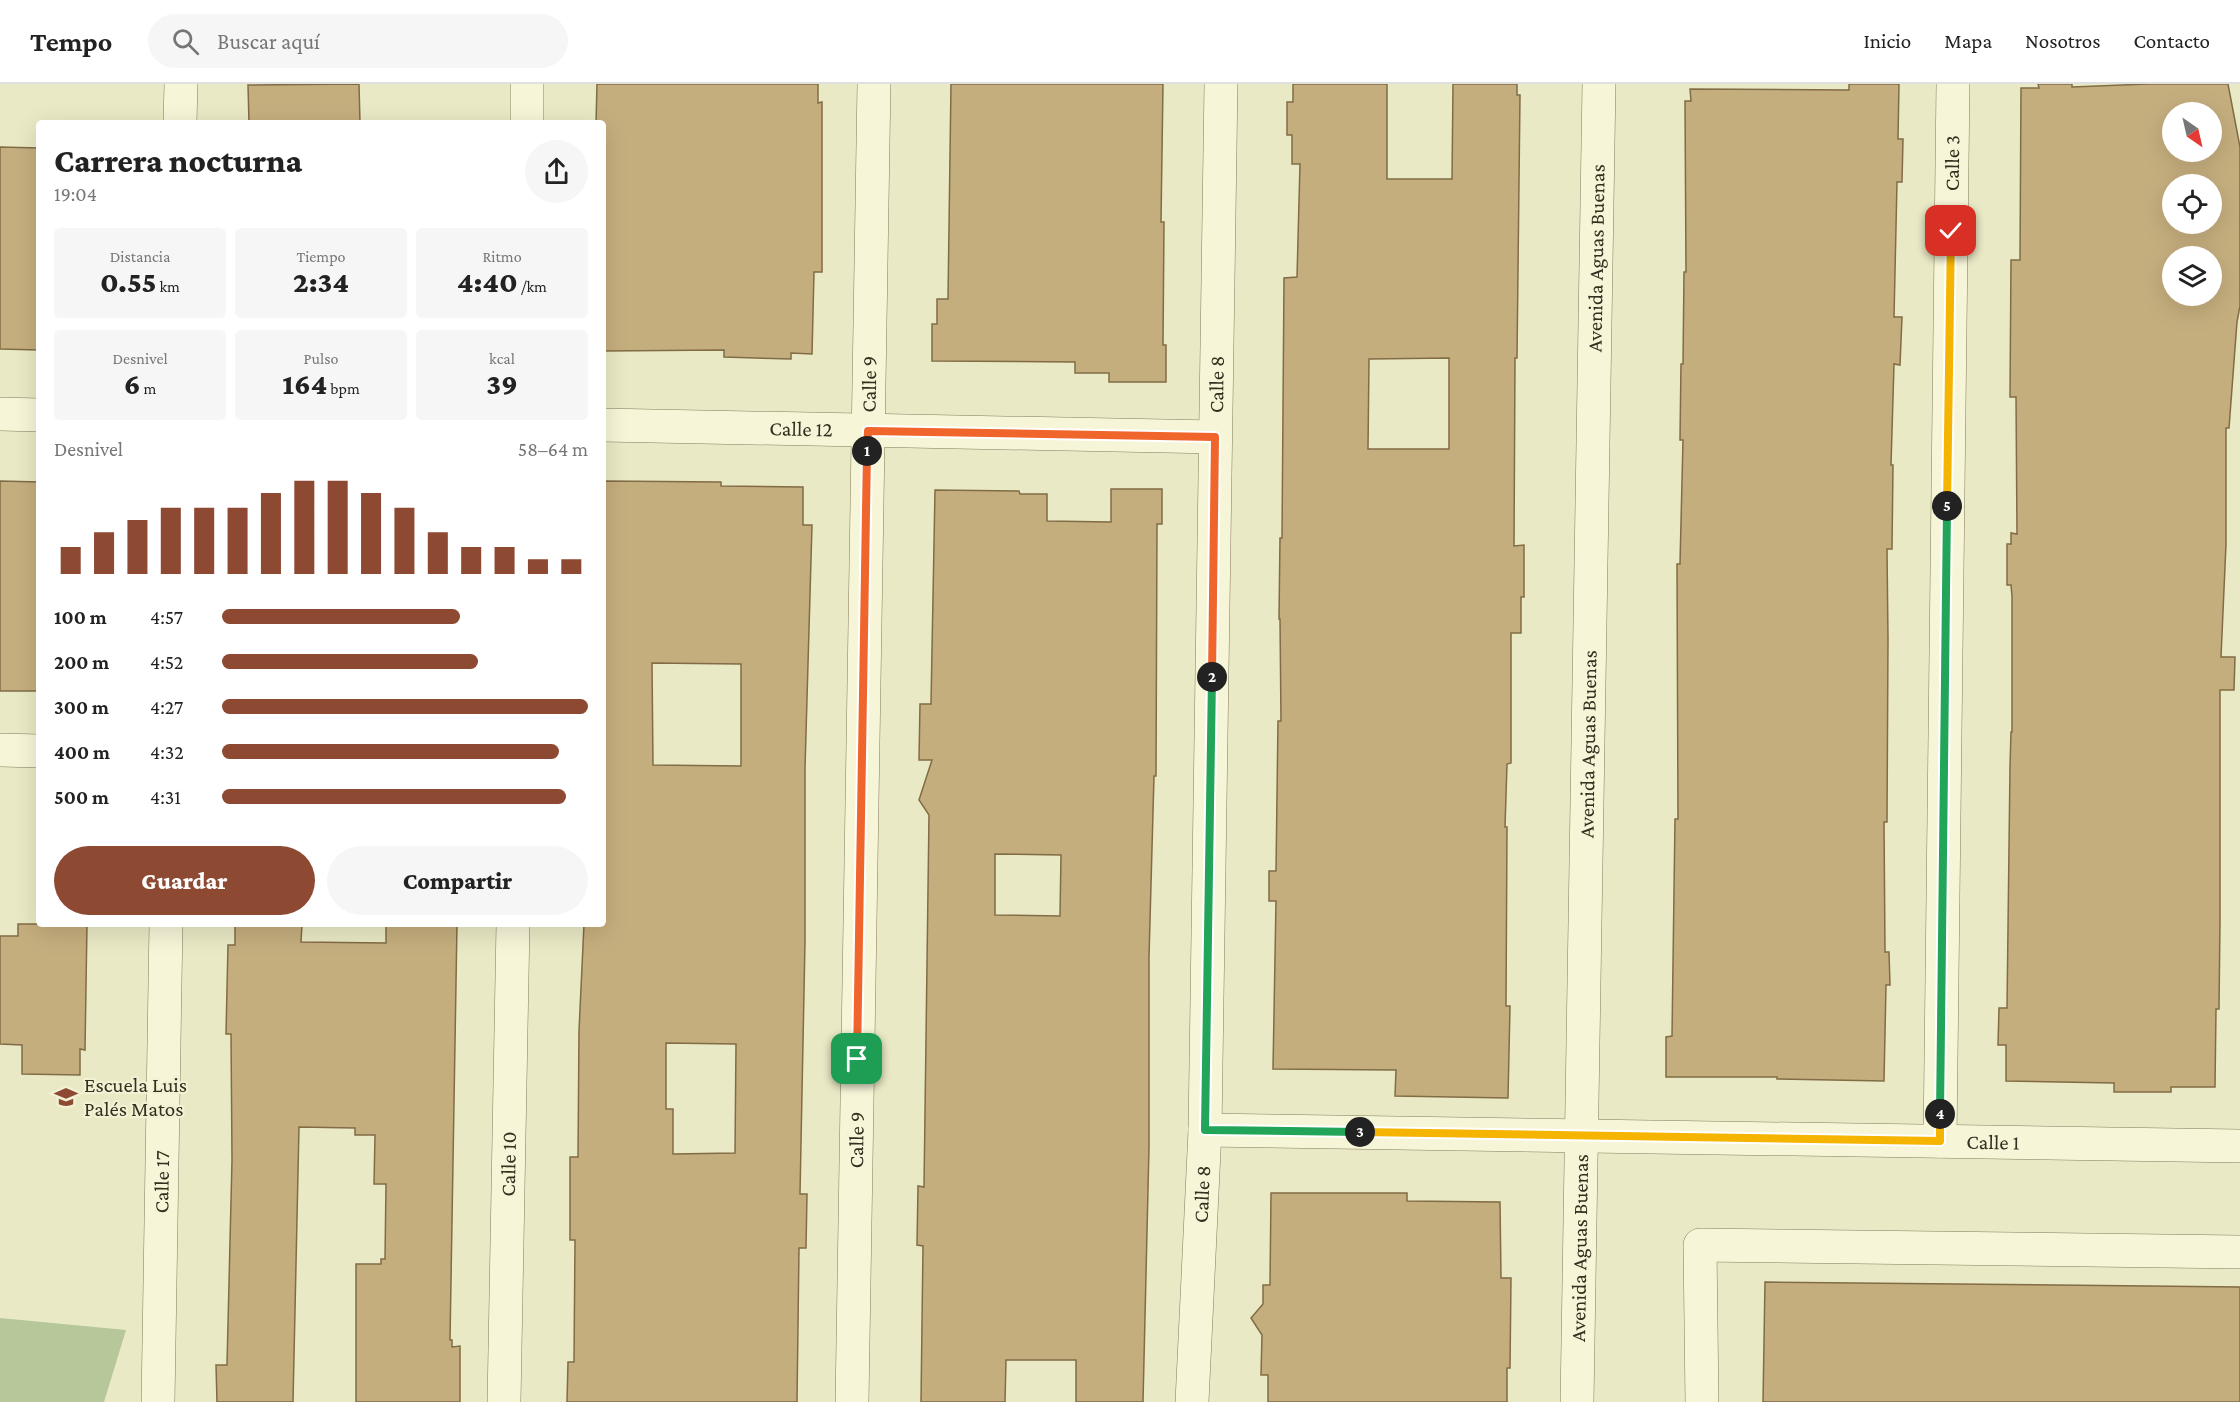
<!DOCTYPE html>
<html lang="es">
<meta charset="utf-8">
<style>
:root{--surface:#fff;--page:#f6f6f6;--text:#222;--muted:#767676;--line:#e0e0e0;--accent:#8d4932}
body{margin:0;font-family:"Crimson Pro",serif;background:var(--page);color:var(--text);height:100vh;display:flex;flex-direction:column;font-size:22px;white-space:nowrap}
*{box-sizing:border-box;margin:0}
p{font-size:20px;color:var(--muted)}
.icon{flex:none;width:33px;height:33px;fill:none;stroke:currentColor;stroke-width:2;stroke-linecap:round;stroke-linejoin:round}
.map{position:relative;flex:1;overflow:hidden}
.side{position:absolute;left:36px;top:36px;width:570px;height:807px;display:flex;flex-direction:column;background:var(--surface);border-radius:6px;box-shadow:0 6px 24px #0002}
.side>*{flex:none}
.needle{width:39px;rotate:146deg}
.buttons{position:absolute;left:2162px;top:18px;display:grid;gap:12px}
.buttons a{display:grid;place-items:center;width:60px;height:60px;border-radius:50%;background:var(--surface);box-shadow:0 6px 24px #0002;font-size:30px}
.pin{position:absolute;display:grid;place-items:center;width:51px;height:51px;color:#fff;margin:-26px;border-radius:12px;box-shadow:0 3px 9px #0006}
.km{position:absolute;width:30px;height:30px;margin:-15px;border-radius:50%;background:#222;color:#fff;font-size:16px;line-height:30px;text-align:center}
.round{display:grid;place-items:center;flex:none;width:63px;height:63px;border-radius:32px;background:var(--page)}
.overview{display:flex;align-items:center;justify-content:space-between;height:102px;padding:0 18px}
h1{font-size:33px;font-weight:800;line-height:45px}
.stats{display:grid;grid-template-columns:repeat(3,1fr);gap:9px;height:102px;padding:6px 18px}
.stats div{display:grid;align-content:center;border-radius:6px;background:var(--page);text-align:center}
.stats b{font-size:30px;font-weight:800}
.stats small{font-size:16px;font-weight:400}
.stats p{font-size:16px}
.chart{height:168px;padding:12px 18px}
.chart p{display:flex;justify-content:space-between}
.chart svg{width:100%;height:108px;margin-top:6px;stroke:var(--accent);stroke-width:6}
.action{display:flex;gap:12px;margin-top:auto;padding:12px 18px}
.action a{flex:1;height:69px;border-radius:36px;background:var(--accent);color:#fff;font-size:24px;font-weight:800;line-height:69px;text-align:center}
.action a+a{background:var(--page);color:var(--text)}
ul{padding:0 18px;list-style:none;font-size:20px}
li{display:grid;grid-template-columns:96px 72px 1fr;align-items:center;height:45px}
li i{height:15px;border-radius:8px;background:var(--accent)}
header{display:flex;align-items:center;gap:36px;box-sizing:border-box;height:84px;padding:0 30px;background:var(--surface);border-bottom:2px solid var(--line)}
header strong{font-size:28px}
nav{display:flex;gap:33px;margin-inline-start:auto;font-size:21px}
.search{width:420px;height:54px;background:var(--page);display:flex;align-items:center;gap:15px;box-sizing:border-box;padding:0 21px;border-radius:33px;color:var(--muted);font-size:22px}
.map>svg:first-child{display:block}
</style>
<header>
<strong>Tempo</strong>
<div class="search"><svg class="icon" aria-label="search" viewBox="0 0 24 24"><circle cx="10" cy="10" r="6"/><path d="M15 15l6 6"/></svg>Buscar aquí</div>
<nav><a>Inicio</a><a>Mapa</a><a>Nosotros</a><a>Contacto</a></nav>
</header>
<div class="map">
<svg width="2240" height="1318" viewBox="0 0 2240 1318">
<rect width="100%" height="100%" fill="#eae9c5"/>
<path fill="#b6c79a" d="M 0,1234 L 126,1246 L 104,1318 L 0,1318 Z"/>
<g fill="#c5ae7e" stroke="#806c45" stroke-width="1.5" fill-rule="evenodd">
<path d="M 359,0 L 360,39 L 249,39 L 248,1 Z"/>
<path d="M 597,0 L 818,0 L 818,19 L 822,18 L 822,188 L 814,188 L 812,270 L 791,269 L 791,275 L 724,273 L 724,266 L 603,267 L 603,39 L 596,39 Z"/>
<path d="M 951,0 L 1163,0 L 1161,138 L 1164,138 L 1163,261 L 1166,261 L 1166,298 L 1109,298 L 1109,289 L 1075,289 L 1075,278 L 932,277 L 932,240 L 937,240 L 937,215 L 948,215 Z"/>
<path d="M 1293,0 L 1387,0 L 1387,95 L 1452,95 L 1453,0 L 1517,0 L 1517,11 L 1520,11 L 1517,274 L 1515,274 L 1514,462 L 1524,461 L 1524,513 L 1521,513 L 1521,549 L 1511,549 L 1511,679 L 1507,680 L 1505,743 L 1507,743 L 1506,922 L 1510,922 L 1508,1014 L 1395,1012 L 1396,986 L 1273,985 L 1276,817 L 1269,817 L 1269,787 L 1276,787 L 1278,637 L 1281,637 L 1280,535 L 1279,535 L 1280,454 L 1282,454 L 1284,194 L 1297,193 L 1300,80 L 1292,80 L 1292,51 L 1287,51 L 1287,18 L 1293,18 ZM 1449,274 L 1449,365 L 1368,365 L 1369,275 Z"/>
<path d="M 1849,0 L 1899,0 L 1898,55 L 1903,55 L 1902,98 L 1897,98 L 1894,233 L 1902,233 L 1900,281 L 1894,280 L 1891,381 L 1893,381 L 1892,465 L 1887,465 L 1888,555 L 1887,738 L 1884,738 L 1885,868 L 1889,868 L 1890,901 L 1886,901 L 1884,997 L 1777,995 L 1777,993 L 1666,993 L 1666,953 L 1672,952 L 1675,735 L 1678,735 L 1677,480 L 1680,480 L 1683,356 L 1680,356 L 1681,280 L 1683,280 L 1684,188 L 1686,188 L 1685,17 L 1691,17 L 1690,5 L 1849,6 Z"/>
<path d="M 2038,0 L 2072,0 L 2072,3 L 2148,0 L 2228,0 L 2240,63 L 2240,222 L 2237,238 L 2229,344 L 2226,344 L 2226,460 L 2221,573 L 2235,573 L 2234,606 L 2220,606 L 2220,836 L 2219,925 L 2216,925 L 2215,1003 L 2171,1003 L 2171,1008 L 2114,1008 L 2114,999 L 2006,997 L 2006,961 L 1998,961 L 1999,924 L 2007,924 L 2010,683 L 2011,648 L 2012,648 L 2012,512 L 2011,501 L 2007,501 L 2007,460 L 2011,460 L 2011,449 L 2017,450 L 2016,313 L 2010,313 L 2011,176 L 2020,176 L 2021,4 L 2039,4 ZM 2172,28 L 2211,28 L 2211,68 L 2172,68 ZM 2172,100 L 2211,100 L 2211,140 L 2172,140 ZM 2172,172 L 2211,172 L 2211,212 L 2172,212 Z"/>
<path d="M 0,63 L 39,64 L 39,266 L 0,265 Z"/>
<path d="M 0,397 L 39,398 L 39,607 L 0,607 Z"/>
<path d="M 603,397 L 721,398 L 721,402 L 803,403 L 803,441 L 812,441 L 805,684 L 805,857 L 800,1110 L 807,1110 L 806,1164 L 799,1164 L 797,1318 L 567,1318 L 568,1278 L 574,1278 L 575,1156 L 570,1156 L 570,1073 L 578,1073 L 579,947 L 584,840 L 603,840 ZM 652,579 L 741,580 L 741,682 L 653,681 ZM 666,959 L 736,960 L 735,1069 L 673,1070 L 673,1025 L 666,1025 Z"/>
<path d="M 1111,405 L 1162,405 L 1162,440 L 1157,440 L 1156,692 L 1154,692 L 1149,873 L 1149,1063 L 1143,1318 L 1076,1318 L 1076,1276 L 1006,1276 L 1005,1318 L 921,1318 L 923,1162 L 917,1161 L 918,1102 L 924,1103 L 929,731 L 919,716 L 932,676 L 919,676 L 920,620 L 931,620 L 935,406 L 1019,407 L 1020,410 L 1047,410 L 1047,437 L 1111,438 ZM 995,770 L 1061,771 L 1060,832 L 995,831 Z"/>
<path d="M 18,840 L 87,840 L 85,966 L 80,965 L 80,991 L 22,990 L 22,961 L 0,960 L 0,852 L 18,852 Z"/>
<path d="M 235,840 L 302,840 L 301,858 L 386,859 L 386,840 L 457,840 L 450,1256 L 452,1256 L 452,1263 L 460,1262 L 460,1318 L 356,1318 L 356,1180 L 381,1180 L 381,1175 L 385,1175 L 386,1100 L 374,1100 L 375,1051 L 355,1051 L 355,1044 L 299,1043 L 293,1318 L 217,1318 L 216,1281 L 227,1281 L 232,1076 L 231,950 L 226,950 L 228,861 L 235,861 Z"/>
<path d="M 1271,1109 L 1407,1109 L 1407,1117 L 1500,1118 L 1501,1194 L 1511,1194 L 1510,1284 L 1507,1284 L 1507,1318 L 1268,1318 L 1268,1291 L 1261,1291 L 1262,1251 L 1251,1234 L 1263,1220 L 1263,1201 L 1270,1201 Z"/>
<path d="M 1765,1198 L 2240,1203 L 2240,1318 L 1763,1318 Z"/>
</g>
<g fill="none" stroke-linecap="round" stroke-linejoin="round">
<g stroke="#837c5d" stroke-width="34">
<g id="minor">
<path d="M 180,39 L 181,0"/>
<path d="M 527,39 L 527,0"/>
<path d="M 0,330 L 39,331"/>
<path id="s1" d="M 603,341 L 1215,353"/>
<path d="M 0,666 L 39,667"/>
<path id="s2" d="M 1205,1046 L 2240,1062"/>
<path id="s3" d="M 1940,1057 L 1953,0"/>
<path id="s4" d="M 158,1318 L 166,840"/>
<path id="s5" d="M 504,1318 L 513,840"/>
<path id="s6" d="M 852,1318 L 874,0"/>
<path id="s7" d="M 1192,1318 L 1205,1046 L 1221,0"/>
<path id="s8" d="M 1577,1318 L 1599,0"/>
<path d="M 1702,1318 L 1700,1161 L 2240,1168"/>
</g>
</g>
<use href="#minor" stroke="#f6f5d8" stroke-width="33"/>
</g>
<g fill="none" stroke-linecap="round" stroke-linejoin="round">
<g stroke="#fff" stroke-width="12">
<path id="split-1" d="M 857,975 L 867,367"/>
</g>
<g stroke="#fff" stroke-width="12">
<path id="split-2" d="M 867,367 L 868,347 L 1215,353 L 1212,593"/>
</g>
<g stroke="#fff" stroke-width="12">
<path id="split-3" d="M 1212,593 L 1205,1046 L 1360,1048"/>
</g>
<g stroke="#fff" stroke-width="12">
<path id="split-4" d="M 1360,1048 L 1940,1057 L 1940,1030"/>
</g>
<g stroke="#fff" stroke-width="12">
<path id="split-5" d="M 1940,1030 L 1947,422"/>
</g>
<g stroke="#fff" stroke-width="12">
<path id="split-6" d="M 1947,422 L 1951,147"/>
</g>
<use href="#split-1" stroke="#f0652b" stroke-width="8"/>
<use href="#split-2" stroke="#f0652b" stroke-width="8"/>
<use href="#split-3" stroke="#22a559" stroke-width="8"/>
<use href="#split-4" stroke="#f5b400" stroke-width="8"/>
<use href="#split-5" stroke="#22a559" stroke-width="8"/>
<use href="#split-6" stroke="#f5b400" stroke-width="8"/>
</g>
<defs>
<g id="school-bare" transform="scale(1.8)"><path d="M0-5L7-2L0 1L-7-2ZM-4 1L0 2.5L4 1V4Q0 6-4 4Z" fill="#8d4932" stroke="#f2f1d4" stroke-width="2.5" paint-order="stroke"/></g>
</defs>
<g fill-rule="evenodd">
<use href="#school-bare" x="66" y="1013"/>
</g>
<g text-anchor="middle" stroke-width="4.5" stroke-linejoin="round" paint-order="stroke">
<g font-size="21" fill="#352f1f" stroke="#f2f1d4">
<text dy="7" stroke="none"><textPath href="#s3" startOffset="978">Calle 3</textPath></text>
<text dy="7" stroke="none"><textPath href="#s8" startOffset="1144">Avenida Aguas Buenas</textPath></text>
<text dy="7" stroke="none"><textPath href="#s6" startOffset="1018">Calle 9</textPath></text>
<text dy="7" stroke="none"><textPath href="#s7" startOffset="1018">Calle 8</textPath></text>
<text dy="7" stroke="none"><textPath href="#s1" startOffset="198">Calle 12</textPath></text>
<text dy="7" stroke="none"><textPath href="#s8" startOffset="658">Avenida Aguas Buenas</textPath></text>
<text dy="7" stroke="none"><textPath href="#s6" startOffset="262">Calle 9</textPath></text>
<text dy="7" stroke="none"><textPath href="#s2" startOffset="788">Calle 1</textPath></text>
<text dy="7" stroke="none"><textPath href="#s5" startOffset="238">Calle 10</textPath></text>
<text dy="7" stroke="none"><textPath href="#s4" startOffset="220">Calle 17</textPath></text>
<text dy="7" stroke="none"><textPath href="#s7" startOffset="208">Calle 8</textPath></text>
<text dy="7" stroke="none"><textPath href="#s8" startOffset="154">Avenida Aguas Buenas</textPath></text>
</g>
<g font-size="21" fill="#352f1f" stroke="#f2f1d4" text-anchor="start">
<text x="84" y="1008">Escuela Luis<tspan x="84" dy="24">Palés Matos</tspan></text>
</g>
</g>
</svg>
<div class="buttons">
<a><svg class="needle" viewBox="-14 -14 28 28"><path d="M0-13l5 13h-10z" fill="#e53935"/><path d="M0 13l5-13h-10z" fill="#767676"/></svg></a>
<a><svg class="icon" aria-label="locate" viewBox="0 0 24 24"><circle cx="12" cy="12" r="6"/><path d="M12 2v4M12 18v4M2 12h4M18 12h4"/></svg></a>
<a><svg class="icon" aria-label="layers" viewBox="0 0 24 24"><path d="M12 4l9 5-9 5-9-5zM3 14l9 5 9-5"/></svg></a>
</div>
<div class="pin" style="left:857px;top:975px;background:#1e9e55"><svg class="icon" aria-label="arrive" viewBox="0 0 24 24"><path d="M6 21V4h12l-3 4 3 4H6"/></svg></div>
<div class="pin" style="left:1951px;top:147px;background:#d93025"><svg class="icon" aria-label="check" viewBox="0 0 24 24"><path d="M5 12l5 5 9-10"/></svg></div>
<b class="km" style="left:867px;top:367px">1</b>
<b class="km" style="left:1212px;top:593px">2</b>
<b class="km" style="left:1360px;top:1048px">3</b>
<b class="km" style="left:1940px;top:1030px">4</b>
<b class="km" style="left:1947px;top:422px">5</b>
<section class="side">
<div class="overview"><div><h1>Carrera nocturna</h1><p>19:04</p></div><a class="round"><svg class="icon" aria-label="share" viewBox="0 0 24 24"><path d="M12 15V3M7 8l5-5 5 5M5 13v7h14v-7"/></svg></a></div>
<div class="stats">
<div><p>Distancia</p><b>0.55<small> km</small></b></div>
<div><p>Tiempo</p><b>2:34</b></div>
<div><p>Ritmo</p><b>4:40<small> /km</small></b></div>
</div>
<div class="stats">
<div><p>Desnivel</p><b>6<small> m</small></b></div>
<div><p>Pulso</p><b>164<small> bpm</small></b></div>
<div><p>kcal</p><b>39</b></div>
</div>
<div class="chart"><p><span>Desnivel</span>58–64 m</p>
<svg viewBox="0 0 160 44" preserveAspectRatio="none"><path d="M5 44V33M15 44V27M25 44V22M35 44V17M45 44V17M55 44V17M65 44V11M75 44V6M85 44V6M95 44V11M105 44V17M115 44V27M125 44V33M135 44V33M145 44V38M155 44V38"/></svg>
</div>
<ul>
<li><b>100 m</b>4:57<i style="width:65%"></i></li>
<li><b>200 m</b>4:52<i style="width:70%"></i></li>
<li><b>300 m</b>4:27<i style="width:100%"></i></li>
<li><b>400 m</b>4:32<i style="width:92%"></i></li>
<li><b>500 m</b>4:31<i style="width:94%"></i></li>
</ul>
<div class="action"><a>Guardar</a><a>Compartir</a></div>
</section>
</div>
